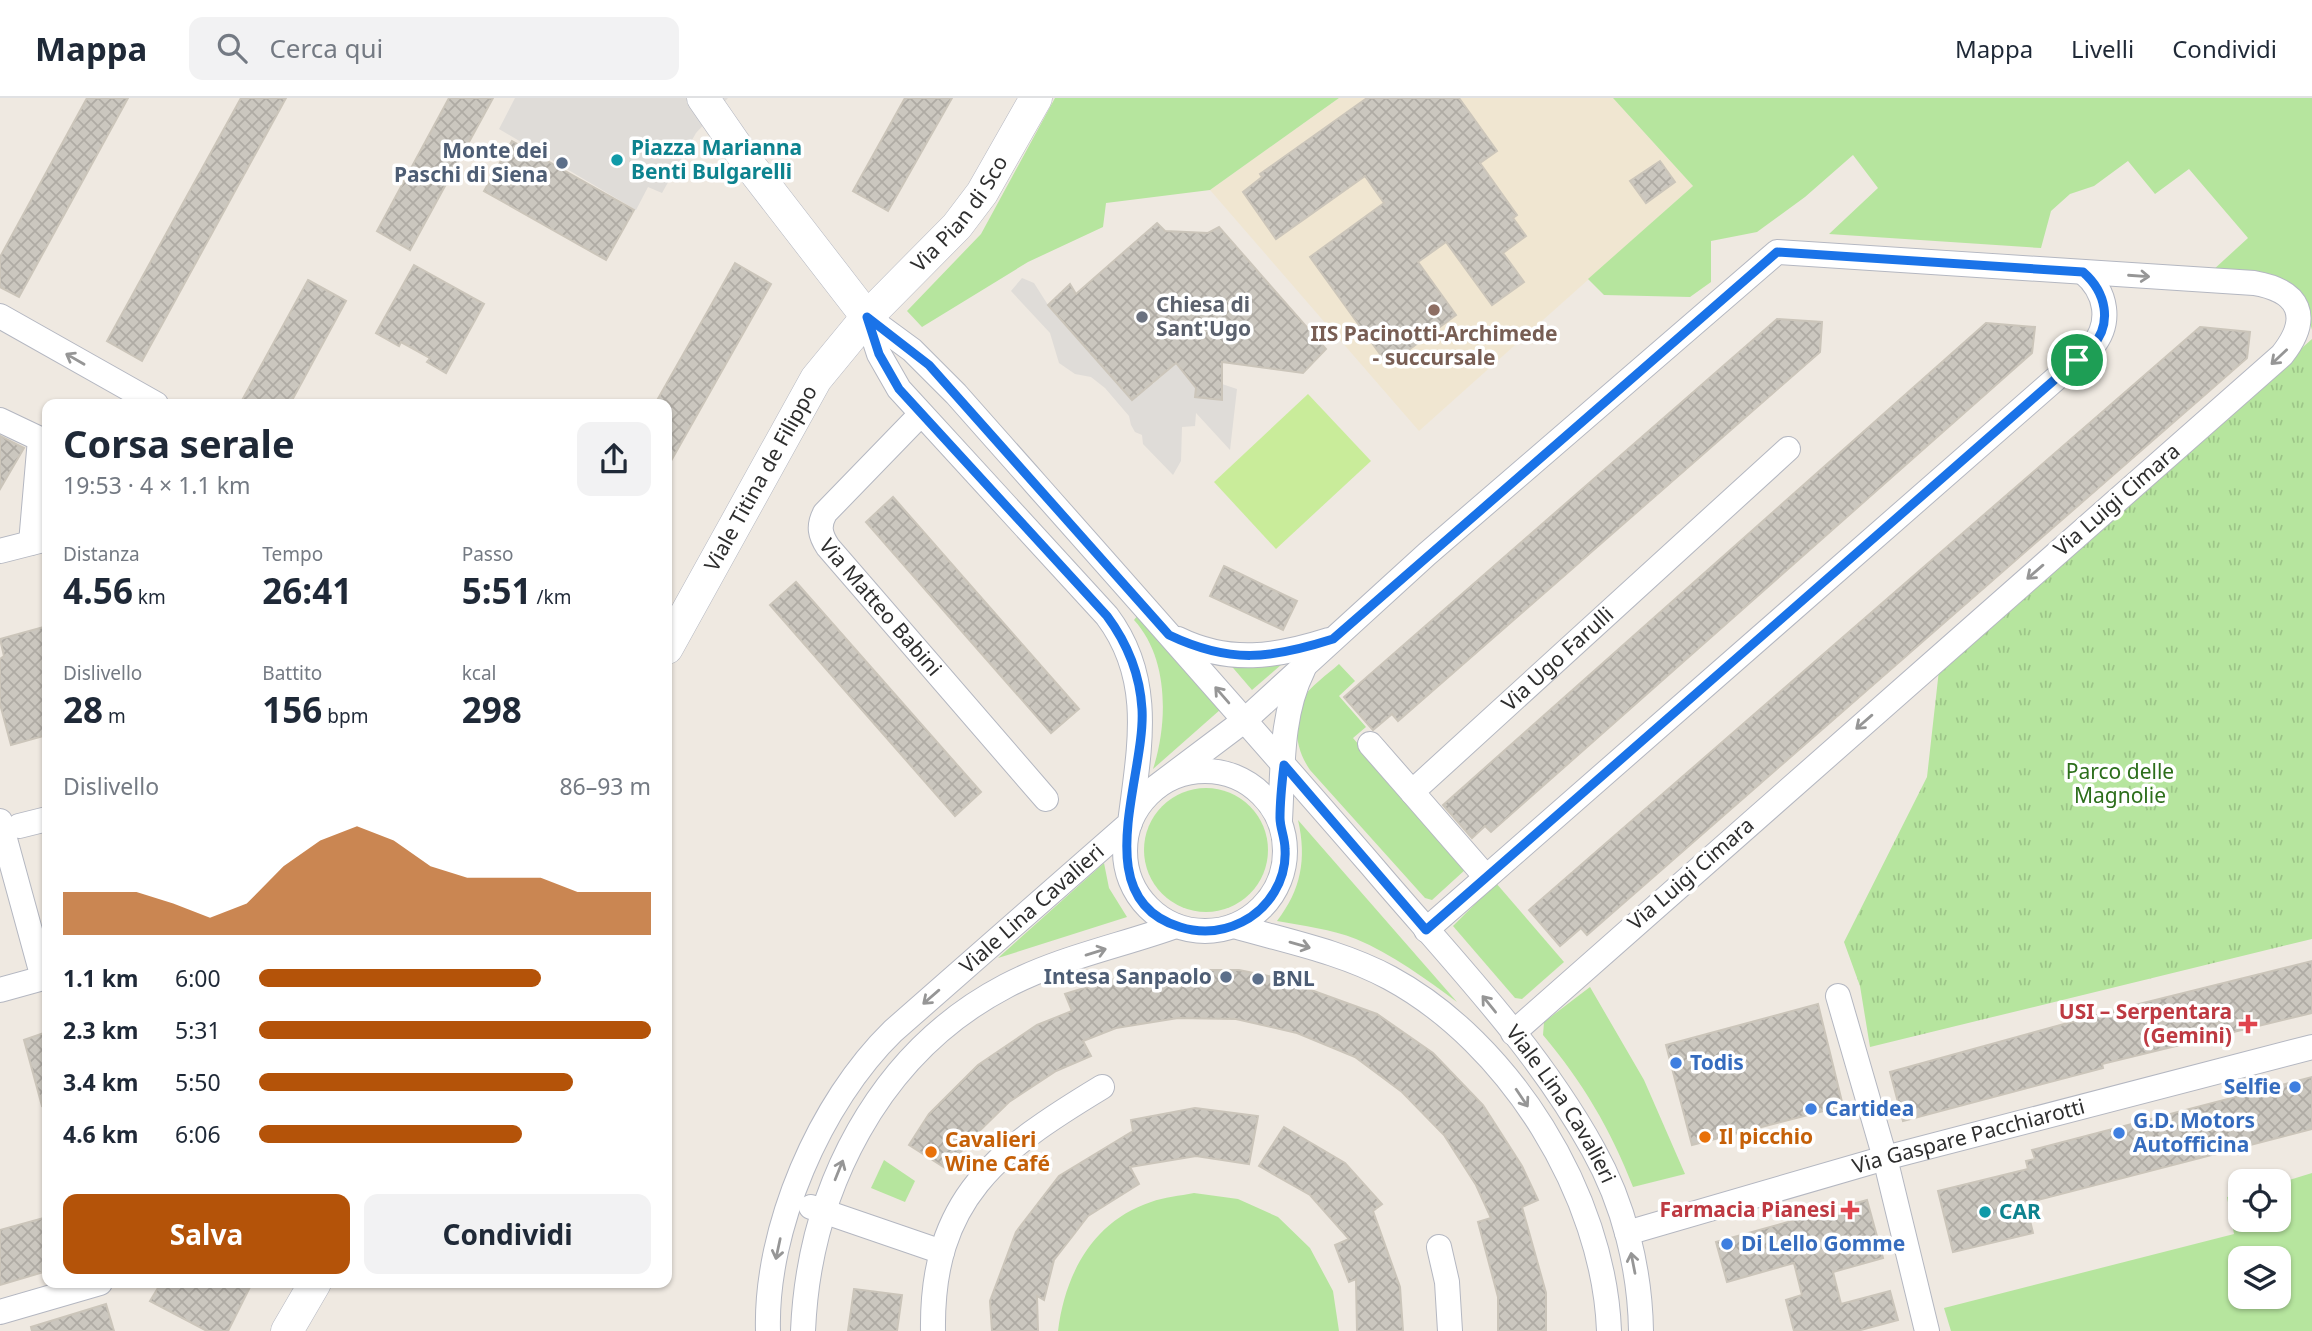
<!DOCTYPE html>
<html lang="it">
<meta charset="utf-8">
<style>
:root{--surface:#fff;--page:#f2f2f3;--text:#1f2937;--muted:#747a83;--line:#e0e1e3;--accent:#b45309}
body{margin:0;font-family:"Noto Sans",sans-serif;background:var(--page);color:var(--text);height:100vh;display:flex;flex-direction:column;font-size:26px;white-space:nowrap}
*{box-sizing:border-box;margin:0}
p{font-size:23px;color:var(--muted)}
.icon{flex:none;width:38px;height:38px;fill:none;stroke:currentColor;stroke-width:2;stroke-linecap:round;stroke-linejoin:round}
.map{position:relative;flex:1;overflow:hidden}
.side{position:absolute;left:42px;top:301px;width:630px;height:889px;display:flex;flex-direction:column;background:var(--surface);border-radius:14px;box-shadow:0 2px 5px #0004}
.side>*{flex:none}
.controls{position:absolute;left:2228px;top:1071px;display:grid;gap:14px}
.controls a{display:grid;place-items:center;width:63px;height:63px;border-radius:14px;background:var(--surface);box-shadow:0 2px 5px #0004;font-size:35px}
.pin{position:absolute;display:grid;place-items:center;width:60px;height:60px;color:#fff;margin:-30px;border:4px solid #fff;border-radius:50%;box-shadow:0 2px 7px #0007}
.round{display:grid;place-items:center;flex:none;width:74px;height:74px;border-radius:14px;background:var(--page)}
.summary{display:flex;align-items:center;justify-content:space-between;height:119px;padding:0 21px}
h1{font-size:38px;font-weight:700;line-height:52px}
.stats{display:grid;grid-template-columns:repeat(3,1fr);gap:10px;height:119px;padding:7px 21px}
.stats div{display:grid;align-content:center}
.stats b{font-size:35px;font-weight:700}
.stats small{font-size:19px;font-weight:400}
.stats p{font-size:19px}
.chart{height:196px;padding:14px 21px}
.chart p{display:flex;justify-content:space-between}
.chart svg{width:100%;height:126px;margin-top:7px;fill:var(--accent);opacity:.7}
.button{display:flex;gap:14px;margin-top:auto;padding:14px 21px}
.button a{flex:1;height:80px;border-radius:14px;background:var(--accent);color:#fff;font-size:28px;font-weight:700;line-height:80px;text-align:center}
.button a+a{background:var(--page);color:var(--text)}
ul{padding:0 21px;list-style:none;font-size:23px}
li{display:grid;grid-template-columns:112px 84px 1fr;align-items:center;height:52px}
li i{height:18px;border-radius:9px;background:var(--accent)}
header{display:flex;align-items:center;gap:42px;box-sizing:border-box;height:98px;padding:0 35px;background:var(--surface);border-bottom:2px solid var(--line)}
header strong{font-size:33px}
nav{display:flex;gap:38px;margin-inline-start:auto;font-size:24px}
.search{width:490px;height:63px;background:var(--page);display:flex;align-items:center;gap:18px;box-sizing:border-box;padding:0 24px;border-radius:14px;color:var(--muted);font-size:26px}
.map>svg:first-child{display:block}
</style>
<header>
<strong>Mappa</strong>
<div class="search"><svg class="icon" aria-label="search" viewBox="0 0 24 24"><circle cx="10" cy="10" r="6"/><path d="M15 15l6 6"/></svg>Cerca qui</div>
<nav><a>Mappa</a><a>Livelli</a><a>Condividi</a></nav>
</header>
<div class="map">
<svg width="2312" height="1233" viewBox="0 0 2312 1233">
<defs>
<pattern id="park-tufts" width="24" height="20" patternUnits="userSpaceOnUse" patternTransform="scale(1.75)"><rect width="24" height="20" fill="#b6e59e"/><path d="M3 7l-1-3M5 7V3M7 7l1-3M15 17l-1-3M17 17v-4M19 17l1-3" fill="none" stroke="#9dc588"/></pattern>
<pattern id="building-cross-hatch" width="8" height="8" patternUnits="userSpaceOnUse" patternTransform="scale(1.75)"><rect width="8" height="8" fill="#cbc7bf"/><path d="M0 0l8 8M0 8l8-8" fill="none" stroke="#afaba4"/></pattern>
</defs>
<rect width="100%" height="100%" fill="#efe9e1"/>
<path fill="#f0e6d1" d="M 1339,0 L 1613,0 L 1693,88 L 1419,333 L 1210,92 Z"/>
<g fill="#b6e59e" fill-rule="evenodd">
<path d="M 1055,0 L 1339,0 L 1210,92 L 1106,105 L 1103,129 L 1028,164 L 922,229 L 907,213 L 981,136 Z"/>
<path d="M 1613,0 L 2312,0 L 2312,232 L 2304,203 L 2212,173 L 2248,140 L 2189,71 L 2155,96 L 2128,63 L 2094,88 L 2070,96 L 2051,113 L 2041,150 L 1829,136 L 1878,90 L 1853,57 L 1805,99 L 1757,134 L 1711,143 L 1711,184 L 1690,199 L 1604,197 L 1588,181 L 1693,88 Z"/>
<path d="M 1138,517 L 1221,611 L 1153,671 C 1168,625 1169,560 1134,522 Z"/>
<path d="M 1289,560 L 1252,592 L 1228,564 Z"/>
<path d="M 1339,566 L 1355,583 L 1339,598 L 1366,629 L 1353,640 L 1466,771 L 1432,802 L 1425,800 L 1310,672 C 1296,652 1292,625 1302,602 C 1309,589 1328,576 1339,566 Z"/>
<circle cx="1206" cy="752" r="62"/>
<path d="M 1298,722 L 1457,904 C 1426,881 1392,856 1356,841 C 1331,831 1304,828 1277,823 C 1301,792 1307,761 1298,722 Z"/>
<path d="M 1104,765 L 1109,790 L 1127,819 L 998,860 Z"/>
<path d="M 1496,785 L 1564,864 L 1522,901 L 1515,900 L 1453,828 Z"/>
<path d="M 1590,889 L 1644,982 L 1685,1076 L 1633,1089 C 1611,1032 1582,983 1543,937 L 1544,924 Z"/>
<path d="M 884,1062 L 915,1083 L 905,1104 L 871,1090 Z"/>
<path d="M 2312,1075 L 2312,1233 L 1951,1233 L 1944,1210 L 2234,1136 L 2227,1099 L 2240,1096 L 2240,1122 L 2278,1122 L 2279,1085 ZM 2278,1160 L 2278,1199 L 2240,1199 L 2240,1160 Z"/>
<path d="M 1194,1095 L 1238,1101 L 1278,1119 L 1310,1150 L 1333,1193 L 1339,1233 L 1058,1233 C 1065,1176 1093,1123 1151,1104 C 1164,1099 1180,1098 1194,1095 Z"/>
</g>
<path fill="url(#park-tufts)" d="M 2312,241 L 2312,841 L 1870,949 L 1860,888 L 1844,844 L 1927,679 L 1939,572 Z"/>
<path fill="#c9ec9a" d="M 1308,296 L 1371,363 L 1276,451 L 1214,384 Z"/>
<g fill="#dfdcd8">
<path d="M 515,0 L 728,0 L 696,35 L 662,95 L 648,89 L 636,112 L 499,31 Z"/>
<path d="M 1022,180 L 1034,185 L 1048,207 L 1153,286 L 1176,265 L 1196,290 L 1196,299 L 1221,302 L 1222,286 L 1237,291 L 1230,352 L 1196,315 L 1195,328 L 1182,329 L 1181,363 L 1173,377 L 1143,346 L 1142,337 L 1135,334 L 1131,327 L 1129,318 L 1105,290 L 1091,279 L 1075,276 L 1059,265 L 1050,235 L 1011,193 Z"/>
</g>
<g fill="url(#building-cross-hatch)" stroke="#cbc5ba" stroke-width="2">
<path d="M 87,0 L 128,0 L 19,199 L 0,189 L 0,159 Z"/>
<path d="M 241,0 L 286,0 L 142,263 L 107,243 Z"/>
<path d="M 449,0 L 493,0 L 410,152 L 377,133 Z"/>
<path d="M 905,0 L 952,0 L 888,113 L 853,93 Z"/>
<path d="M 1367,0 L 1459,0 L 1497,53 L 1480,65 L 1517,117 L 1513,120 L 1526,138 L 1503,155 L 1524,184 L 1492,207 L 1446,144 L 1418,164 L 1456,217 L 1388,267 L 1310,159 L 1384,105 L 1365,78 L 1276,141 L 1243,94 L 1262,79 L 1260,76 Z"/>
<path d="M 512,43 L 634,112 L 606,162 L 484,93 Z"/>
<path d="M 1660,63 L 1675,84 L 1646,105 L 1630,83 Z"/>
<path d="M 1157,125 L 1165,133 L 1208,135 L 1219,129 L 1326,251 L 1303,275 L 1222,264 L 1222,302 L 1195,299 L 1196,290 L 1176,265 L 1132,302 L 1048,207 L 1070,186 L 1076,196 Z"/>
<path d="M 735,165 L 771,186 L 667,370 L 667,306 L 655,306 Z"/>
<path d="M 414,167 L 484,206 L 446,275 L 427,264 L 430,260 L 401,244 L 399,248 L 376,235 Z"/>
<path d="M 308,182 L 346,203 L 290,306 L 240,306 Z"/>
<path d="M 1777,221 L 1822,224 L 1820,254 L 1398,623 L 1392,616 L 1373,632 L 1344,599 Z"/>
<path d="M 1986,225 L 2035,229 L 2032,255 L 1491,734 L 1485,728 L 1472,740 L 1443,707 Z"/>
<path d="M 2200,229 L 2250,234 L 2247,260 L 1587,837 L 1581,830 L 1560,848 L 1529,812 Z"/>
<path d="M 0,338 L 24,350 L 0,391 Z"/>
<path d="M 893,399 L 1079,611 L 1051,635 L 866,424 Z"/>
<path d="M 1224,468 L 1297,503 L 1283,532 L 1210,498 Z"/>
<path d="M 796,484 L 981,694 L 955,718 L 770,507 Z"/>
<path d="M 47,528 L 47,637 L 11,647 L 0,606 L 0,561 L 4,558 L 0,541 Z"/>
<path d="M 2312,863 L 2312,915 L 2102,966 L 2103,970 L 1903,1023 L 1890,974 L 2115,912 Z"/>
<path d="M 1205,872 L 1239,872 L 1278,880 L 1377,916 L 1433,955 L 1483,1007 L 1522,1068 L 1538,1102 L 1522,1109 L 1546,1195 L 1546,1233 L 1498,1233 L 1498,1199 L 1478,1124 L 1491,1120 L 1476,1087 L 1444,1037 L 1402,994 L 1355,959 L 1297,935 L 1236,921 L 1178,920 L 1116,930 L 1083,943 L 1091,958 L 1056,973 L 1009,1004 L 965,1047 L 950,1073 L 909,1047 L 929,1016 L 978,967 L 1037,927 L 1072,913 L 1065,896 L 1133,875 Z"/>
<path d="M 1818,906 L 1843,1008 L 1692,1047 L 1666,947 Z"/>
<path d="M 47,934 L 47,1007 L 42,1008 L 24,942 Z"/>
<path d="M 2312,979 L 2312,1031 L 2026,1105 L 2033,1135 L 1953,1154 L 1938,1093 L 2028,1071 L 2026,1063 L 2035,1061 L 2032,1052 Z"/>
<path d="M 1195,1010 L 1258,1018 L 1249,1066 L 1196,1058 L 1130,1069 L 1139,1086 L 1088,1118 L 1054,1162 L 1044,1202 L 1037,1198 L 1038,1233 L 992,1233 L 990,1203 L 1016,1134 L 1059,1078 L 1133,1033 L 1131,1022 Z"/>
<path d="M 1284,1029 L 1345,1065 L 1382,1106 L 1373,1113 L 1400,1189 L 1403,1233 L 1357,1233 L 1356,1181 L 1349,1184 L 1335,1147 L 1349,1141 L 1310,1097 L 1259,1068 Z"/>
<path d="M 1867,1102 L 1883,1160 L 1833,1174 L 1841,1206 L 1890,1193 L 1898,1222 L 1857,1233 L 1794,1233 L 1786,1202 L 1802,1197 L 1794,1165 L 1727,1184 L 1716,1144 Z"/>
<path d="M 47,1119 L 47,1173 L 0,1187 L 0,1132 Z"/>
<path d="M 161,1185 L 252,1185 L 228,1233 L 207,1233 L 150,1203 Z"/>
<path d="M 854,1191 L 902,1197 L 897,1233 L 848,1233 Z"/>
<path d="M 106,1206 L 114,1233 L 32,1233 L 31,1229 Z"/>
</g>
<g fill="none" stroke-linecap="round" stroke-linejoin="round">
<g stroke="#b4b7c1" stroke-width="26">
<g id="minor">
<path d="M 0,218 L 156,306"/>
<path id="s1" d="M 867,219 L 912,252 L 956,296 C 1095,453 1234,609 1371,767 C 1448,858 1535,946 1593,1051 C 1624,1106 1640,1171 1641,1233"/>
<path id="s2" d="M 921,316 L 825,415 C 818,428 820,437 828,449 L 1046,701"/>
<path d="M 0,322 L 40,341 L 31,445"/>
<path d="M 0,453 L 47,441"/>
<path d="M 1178,541 C 1229,566 1276,559 1329,542"/>
<path d="M 1370,646 L 1412,694"/>
<circle cx="1205" cy="753" r="80"/>
<path d="M 1152,692 L 1245,622 L 1427,456 L 1777,154 L 2254,185 C 2300,193 2312,219 2282,257 L 1513,935"/>
<path d="M 1280,722 C 1283,673 1280,618 1303,572"/>
<path d="M 0,723 L 43,880"/>
<path d="M 19,728 L 47,721"/>
<path id="s3" d="M 1486,779 L 1412,694 L 1788,351"/>
<path d="M 1234,828 C 1286,843 1342,854 1390,880 C 1510,945 1604,1097 1609,1233"/>
<path d="M 1426,832 L 2092,249 C 2112,225 2107,194 2083,174"/>
<path d="M 0,892 L 47,879"/>
<path d="M 1838,898 L 1885,1060 L 1927,1233"/>
<path d="M 811,1109 L 942,1154"/>
<path id="s4" d="M 1627,1135 L 1885,1060 L 2312,949"/>
<path d="M 1439,1149 L 1447,1184 L 1450,1233"/>
<path d="M 0,1214 L 100,1185"/>
<path id="s5" d="M 768,1233 C 765,1131 820,1004 893,933 L 1130,725 C 1139,651 1155,582 1107,518 L 899,291 L 879,256 L 867,219"/>
<path d="M 803,1233 C 809,1092 878,955 1006,888 C 1059,860 1120,848 1176,828"/>
<path d="M 933,1233 C 931,1100 998,1052 1102,989"/>
</g>
</g>
<g stroke="#b4b7c1" stroke-width="33">
<g id="tertiary">
<path d="M 703,0 L 748,65 L 867,219"/>
<path id="s6" d="M 667,550 L 816,281 L 867,219 L 957,128 L 982,95 L 1036,0"/>
<path d="M 287,1233 L 315,1185"/>
</g>
</g>
<use href="#minor" stroke="#fff" stroke-width="24"/>
<use href="#tertiary" stroke="#fff" stroke-width="32"/>
</g>
<defs><path id="oneway-shaft" d="M-6 0H5M1.5-3L5.5 0L1.5 3" fill="none" stroke-width="1.6" stroke-linecap="round" stroke-linejoin="round" transform="scale(1.75)"/></defs>
<g stroke="#969696">
<use href="#oneway-shaft" transform="translate(2139 178) rotate(4)"/>
<use href="#oneway-shaft" transform="translate(2279 259) rotate(137)"/>
<use href="#oneway-shaft" transform="translate(75 261) rotate(-150)"/>
<use href="#oneway-shaft" transform="translate(2035 474) rotate(139)"/>
<use href="#oneway-shaft" transform="translate(1222 597) rotate(-131)"/>
<use href="#oneway-shaft" transform="translate(1864 624) rotate(139)"/>
<use href="#oneway-shaft" transform="translate(1300 847) rotate(16)"/>
<use href="#oneway-shaft" transform="translate(1096 854) rotate(-17)"/>
<use href="#oneway-shaft" transform="translate(931 899) rotate(139)"/>
<use href="#oneway-shaft" transform="translate(1489 906) rotate(-129)"/>
<use href="#oneway-shaft" transform="translate(1522 1000) rotate(56)"/>
<use href="#oneway-shaft" transform="translate(839 1072) rotate(-68)"/>
<use href="#oneway-shaft" transform="translate(778 1151) rotate(102)"/>
<use href="#oneway-shaft" transform="translate(1633 1165) rotate(-101)"/>
</g>
<g fill="none" stroke-linecap="round" stroke-linejoin="round">
<g stroke="#fff" stroke-width="14">
<path id="route" d="M 1777,154 L 2083,174 C 2106,194 2113,225 2092,249 L 1426,832 L 1284,667 C 1282,684 1280,702 1280,720 C 1280,730 1285,740 1285,751 C 1287,781 1269,811 1242,824 C 1222,834 1202,836 1180,829 C 1086,801 1146,678 1142,611 C 1140,577 1127,545 1107,518 L 899,291 L 879,256 L 867,219 L 929,267 L 1169,537 C 1230,566 1270,561 1333,541 Z"/>
</g>
<use href="#route" stroke="#1a73e8" stroke-width="9"/>
</g>
<g fill="#0f9aa8" stroke="#fff" stroke-width="2.5">
<circle cx="617" cy="62" r="7"/>
<circle cx="1985" cy="1114" r="7"/>
</g>
<g fill="#5c6f8a" stroke="#fff" stroke-width="2.5">
<circle cx="562" cy="65" r="7"/>
<circle cx="1226" cy="879" r="7"/>
<circle cx="1258" cy="881" r="7"/>
</g>
<circle fill="#8d6e63" stroke="#fff" stroke-width="2.5" cx="1434" cy="212" r="7"/>
<circle fill="#6b7280" stroke="#fff" stroke-width="2.5" cx="1142" cy="219" r="7"/>
<g fill="#e0444e" stroke="#fff" stroke-width="2.5">
<path d="M2244.5 915.5h7v7h7v7h-7v7h-7v-7h-7v-7h7z"/>
<path d="M1846.5 1101.5h7v7h7v7h-7v7h-7v-7h-7v-7h7z"/>
</g>
<g fill="#3f7fe0" stroke="#fff" stroke-width="2.5">
<circle cx="1676" cy="965" r="7"/>
<circle cx="2295" cy="989" r="7"/>
<circle cx="1811" cy="1011" r="7"/>
<circle cx="2119" cy="1035" r="7"/>
<circle cx="1727" cy="1146" r="7"/>
</g>
<g fill="#e8710a" stroke="#fff" stroke-width="2.5">
<circle cx="1705" cy="1039" r="7"/>
<circle cx="931" cy="1054" r="7"/>
</g>
<g text-anchor="middle" stroke-width="7" stroke-linejoin="round" paint-order="stroke">
<g font-size="21" font-weight="bold" fill="#0d838f" stroke="#fff" text-anchor="start">
<text x="631" y="57">Piazza Marianna<tspan x="631" dy="24">Benti Bulgarelli</tspan></text>
<text x="1999" y="1121">CAR</text>
</g>
<g font-size="21" font-weight="bold" fill="#4e5e75" stroke="#fff" text-anchor="end">
<text x="548" y="60">Monte dei<tspan x="548" dy="24">Paschi di Siena</tspan></text>
<text x="1212" y="886">Intesa Sanpaolo</text>
<text x="1272" y="888" text-anchor="start">BNL</text>
</g>
<g font-size="21" fill="#2e2e2e" stroke="#fff">
<text dy="7" stroke="none"><textPath href="#s6" startOffset="527">Via Pian di Sco</textPath></text>
<text dy="7" stroke="none"><textPath href="#s6" startOffset="194">Viale Titina de Filippo</textPath></text>
<text transform="translate(2117 402) rotate(-41)" y="7">Via Luigi Cimara</text>
<text dy="7" stroke="none"><textPath href="#s2" startOffset="254">Via Matteo Babini</textPath></text>
<text dy="7" stroke="none"><textPath href="#s3" startOffset="310">Via Ugo Farulli</textPath></text>
<text transform="translate(1691 776) rotate(-41)" y="7">Via Luigi Cimara</text>
<text dy="7" stroke="none"><textPath href="#s5" startOffset="518">Viale Lina Cavalieri</textPath></text>
<text dy="7" stroke="none"><textPath href="#s1" startOffset="1052">Viale Lina Cavalieri</textPath></text>
<text dy="7" stroke="none"><textPath href="#s4" startOffset="355">Via Gaspare Pacchiarotti</textPath></text>
</g>
<g font-size="21" font-weight="bold" fill="#5b616d" stroke="#fff" text-anchor="start">
<text x="1156" y="214">Chiesa di<tspan x="1156" dy="24">Sant'Ugo</tspan></text>
</g>
<g font-size="21" font-weight="bold" fill="#785e54" stroke="#fff">
<text x="1434" y="243">IIS Pacinotti-Archimede<tspan x="1434" dy="24">- succursale</tspan></text>
</g>
<g font-size="21" fill="#2c6e1b" stroke="#fff">
<text x="2120" y="681">Parco delle<tspan x="2120" dy="24">Magnolie</tspan></text>
</g>
<g font-size="21" font-weight="bold" fill="#be3a42" stroke="#fff" text-anchor="end">
<text x="2232" y="921">USI – Serpentara<tspan x="2232" dy="24">(Gemini)</tspan></text>
<text x="1836" y="1119">Farmacia Pianesi</text>
</g>
<g font-size="21" font-weight="bold" fill="#366cbe" stroke="#fff" text-anchor="start">
<text x="1690" y="972">Todis</text>
<text x="2281" y="996" text-anchor="end">Selfie</text>
<text x="1825" y="1018">Cartidea</text>
<text x="2133" y="1030">G.D. Motors<tspan x="2133" dy="24">Autofficina</tspan></text>
<text x="1741" y="1153">Di Lello Gomme</text>
</g>
<g font-size="21" font-weight="bold" fill="#c56008" stroke="#fff" text-anchor="start">
<text x="1719" y="1046">Il picchio</text>
<text x="945" y="1049">Cavalieri<tspan x="945" dy="24">Wine Café</tspan></text>
</g>
</g>
</svg>
<div class="controls">
<a><svg class="icon" aria-label="locate" viewBox="0 0 24 24"><circle cx="12" cy="12" r="6"/><path d="M12 2v4M12 18v4M2 12h4M18 12h4"/></svg></a>
<a><svg class="icon" aria-label="layers" viewBox="0 0 24 24"><path d="M12 4l9 5-9 5-9-5zM3 14l9 5 9-5"/></svg></a>
</div>
<div class="pin" style="left:2077px;top:262px;background:#1e9e55"><svg class="icon" aria-label="arrive" viewBox="0 0 24 24"><path d="M6 21V4h12l-3 4 3 4H6"/></svg></div>
<section class="side">
<div class="summary"><div><h1>Corsa serale</h1><p>19:53 · 4 × 1.1 km</p></div><a class="round"><svg class="icon" aria-label="share" viewBox="0 0 24 24"><path d="M12 15V3M7 8l5-5 5 5M5 13v7h14v-7"/></svg></a></div>
<div class="stats">
<div><p>Distanza</p><b>4.56<small> km</small></b></div>
<div><p>Tempo</p><b>26:41</b></div>
<div><p>Passo</p><b>5:51<small> /km</small></b></div>
</div>
<div class="stats">
<div><p>Dislivello</p><b>28<small> m</small></b></div>
<div><p>Battito</p><b>156<small> bpm</small></b></div>
<div><p>kcal</p><b>298</b></div>
</div>
<div class="chart"><p><span>Dislivello</span>86–93 m</p>
<svg viewBox="0 0 160 44" preserveAspectRatio="none"><path d="M0 44V29L10 29L20 29L30 33L40 38L50 33L60 20L70 11L80 6L90 11L100 20L110 24L120 24L130 24L140 29L150 29L160 29V44z"/></svg>
</div>
<ul>
<li><b>1.1 km</b>6:00<i style="width:72%"></i></li>
<li><b>2.3 km</b>5:31<i style="width:100%"></i></li>
<li><b>3.4 km</b>5:50<i style="width:80%"></i></li>
<li><b>4.6 km</b>6:06<i style="width:67%"></i></li>
</ul>
<div class="button"><a>Salva</a><a>Condividi</a></div>
</section>
</div>
